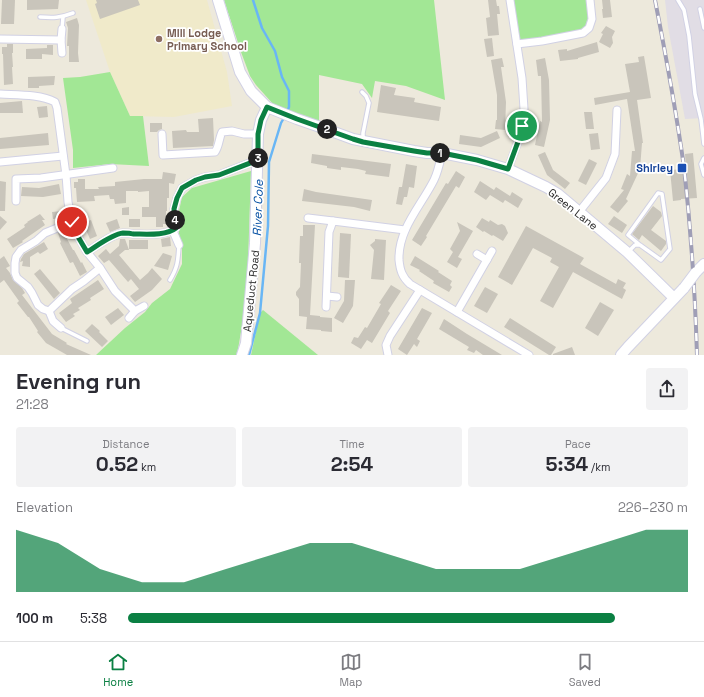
<!DOCTYPE html>
<meta charset="utf-8">
<style>
:root{--surface:#fff;--page:#f2f2f3;--text:#2b2b33;--muted:#7c7c81;--line:#e1e1e2;--accent:#0b8043}
body{margin:0;font-family:"Space Grotesk",sans-serif;background:var(--page);color:var(--text);height:100vh;display:flex;flex-direction:column;font-size:15px;white-space:nowrap}
*{box-sizing:border-box;margin:0}
p{font-size:13px;color:var(--muted)}
.icon{flex:none;width:22px;height:22px;fill:none;stroke:currentColor;stroke-width:2;stroke-linecap:round;stroke-linejoin:round}
.map{position:relative;height:355px;overflow:hidden}
.sheet{display:flex;flex-direction:column;background:var(--surface);flex:1}
.sheet>*{flex:none}
.pin{position:absolute;display:grid;place-items:center;width:34px;height:34px;color:#fff;margin:-17px;border:2px solid #fff;border-radius:50%;box-shadow:0 1px 4px #0007}
.km{position:absolute;width:20px;height:20px;margin:-10px;border-radius:50%;background:#222;color:#fff;font-size:11px;line-height:20px;text-align:center}
.round{display:grid;place-items:center;flex:none;width:42px;height:42px;border-radius:4px;background:var(--page)}
.summary{display:flex;align-items:center;justify-content:space-between;height:68px;padding:0 16px}
h1{font-size:22px;font-weight:700;line-height:30px}
.figures{display:grid;grid-template-columns:repeat(3,1fr);gap:6px;height:68px;padding:4px 16px}
.figures div{display:grid;align-content:center;border-radius:4px;background:var(--page);text-align:center}
.figures b{font-size:20px;font-weight:700}
.figures small{font-size:11px;font-weight:400}
.figures p{font-size:11px}
.chart{height:112px;padding:8px 16px}
.chart p{display:flex;justify-content:space-between}
.chart svg{width:100%;height:72px;margin-top:4px;fill:var(--accent);opacity:.7}
ul{padding:0 16px;list-style:none;font-size:13px}
li{display:grid;grid-template-columns:64px 48px 1fr;align-items:center;height:30px}
li i{height:10px;border-radius:5px;background:var(--accent)}
.menu{display:flex;justify-content:space-around;align-items:center;height:56px;border-top:1px solid var(--line);background:var(--surface);font-size:11px;color:var(--muted)}
.menu a{display:grid;justify-items:center;gap:2px}
.menu .selected{color:var(--accent)}
.map>svg:first-child{display:block}
</style>
<div class="map">
<svg width="704" height="355" viewBox="0 0 704 355">
<rect width="100%" height="100%" fill="#ede9dc"/>
<path fill="#e1dde5" d="M 665,0 L 704,0 L 704,118 L 685,119 L 668,27 Z"/>
<path fill="#f0eaca" d="M 86,0 L 207,0 L 227,72 L 232,106 L 174,117 L 130,116 L 110,72 Z"/>
<g fill="#a2e795">
<path d="M 224,0 L 434,0 L 445,100 L 406,86 L 375,81 L 372,98 L 362,84 L 319,75 L 319,121 L 293,113 L 273,104 L 256,85 L 250,76 L 241,52 Z"/>
<path d="M 510,0 L 590,0 L 589,28 L 517,44 Z"/>
<path d="M 110,72 L 130,116 L 143,116 L 149,166 L 110,164 L 73,168 L 73,150 L 63,78 L 80,77 Z"/>
<path d="M 251,171 L 248,263 L 242,326 L 237,355 L 96,355 L 125,328 L 145,312 L 152,303 L 170,289 L 182,264 L 182,245 L 179,234 L 179,211 L 182,197 L 192,188 Z"/>
<path d="M 263,310 L 318,355 L 251,355 L 260,313 Z"/>
</g>
<g fill="none" stroke-linecap="round" stroke-linejoin="round">
<g stroke="#69b6f5" stroke-width="2.5">
<path d="M 253,0 L 262,28 L 275,51 L 282,77 L 289,91 L 289,107 L 287,112"/>
<path d="M 249,355 L 260,313 L 268,226 L 269,162 L 281,123 L 285,116"/>
</g>
</g>
<g fill="#c9c5bb">
<path d="M 2,0 L 15,0 L 14,24 L 1,24 Z"/>
<path d="M 27,0 L 59,0 L 58,9 L 27,10 Z"/>
<path d="M 96,0 L 138,0 L 140,5 L 100,19 L 95,4 L 97,3 Z"/>
<path d="M 488,0 L 496,0 L 497,6 L 499,6 L 500,14 L 497,14 L 499,35 L 488,36 L 486,18 L 490,17 Z"/>
<path d="M 602,0 L 610,0 L 612,17 L 603,18 L 602,9 L 603,9 Z"/>
<path d="M 77,18 L 79,25 L 78,53 L 79,62 L 69,62 L 69,46 L 67,46 L 68,28 L 66,22 Z"/>
<path d="M 606,26 L 615,31 L 612,37 L 613,43 L 610,48 L 599,42 L 603,34 L 601,33 Z"/>
<path d="M 492,38 L 494,56 L 487,57 L 484,39 Z"/>
<path d="M 597,42 L 599,52 L 578,58 L 578,59 L 560,61 L 558,50 L 567,49 L 567,51 Z"/>
<path d="M 7,44 L 13,44 L 13,53 L 12,53 L 13,67 L 12,67 L 13,84 L 4,85 L 3,54 L 2,54 L 2,47 L 7,47 Z"/>
<path d="M 47,45 L 53,45 L 53,55 L 42,54 L 42,59 L 26,59 L 26,49 L 47,48 Z"/>
<path d="M 644,56 L 651,98 L 637,100 L 643,143 L 642,143 L 640,169 L 626,199 L 628,201 L 618,213 L 610,207 L 624,190 L 621,189 L 627,174 L 630,176 L 632,151 L 635,151 L 627,99 L 595,105 L 594,98 L 630,92 L 625,64 L 639,62 L 638,57 Z"/>
<path d="M 502,58 L 504,67 L 501,67 L 506,102 L 505,130 L 495,129 L 496,120 L 497,120 L 497,95 L 491,60 Z"/>
<path d="M 545,58 L 549,80 L 550,120 L 544,147 L 535,145 L 540,121 L 542,122 L 541,76 L 538,76 L 536,60 Z"/>
<path d="M 55,76 L 54,85 L 39,86 L 39,88 L 28,88 L 28,77 Z"/>
<path d="M 381,85 L 396,88 L 394,95 L 415,98 L 414,102 L 441,107 L 439,121 L 377,112 Z"/>
<path d="M 22,101 L 23,113 L 0,113 L 0,103 Z"/>
<path d="M 47,106 L 48,117 L 39,118 L 37,107 Z"/>
<path d="M 584,112 L 592,112 L 594,129 L 586,129 Z"/>
<path d="M 213,118 L 214,140 L 213,146 L 173,148 L 172,131 L 186,130 L 187,132 L 199,132 L 198,119 Z"/>
<path d="M 150,123 L 162,123 L 162,129 L 159,130 L 157,132 L 150,132 Z"/>
<path d="M 497,131 L 500,138 L 481,147 L 459,144 L 460,135 L 481,138 Z"/>
<path d="M 48,133 L 49,145 L 0,149 L 0,138 Z"/>
<path d="M 598,133 L 600,149 L 591,150 L 589,134 Z"/>
<path d="M 545,152 L 553,170 L 570,183 L 565,189 L 547,175 L 538,155 Z"/>
<path d="M 693,153 L 697,198 L 681,199 L 681,200 L 673,201 L 670,170 L 686,169 L 685,154 Z"/>
<path d="M 312,154 L 391,164 L 389,177 L 365,174 L 366,171 L 358,169 L 341,167 L 341,170 L 327,168 L 327,166 L 311,163 Z"/>
<path d="M 589,159 L 597,163 L 586,185 L 578,181 Z"/>
<path d="M 406,164 L 417,166 L 414,188 L 409,187 L 407,197 L 404,197 L 402,205 L 396,204 L 399,187 L 402,187 Z"/>
<path d="M 456,171 L 465,177 L 459,188 L 456,186 L 426,236 L 427,237 L 421,246 L 412,240 L 446,183 L 448,184 Z"/>
<path d="M 163,172 L 176,174 L 174,184 L 169,183 L 169,198 L 167,198 L 167,211 L 166,211 L 166,224 L 163,224 L 163,227 L 156,227 L 156,217 L 142,217 L 142,207 L 149,207 L 149,191 L 138,192 L 138,191 L 126,191 L 126,203 L 115,204 L 114,199 L 110,199 L 109,195 L 94,196 L 95,201 L 77,202 L 76,188 L 74,188 L 74,182 L 78,182 L 78,179 L 85,179 L 85,189 L 99,189 L 98,187 L 115,186 L 115,182 L 144,179 L 162,179 Z"/>
<path d="M 0,181 L 6,182 L 5,211 L 0,211 Z"/>
<path d="M 480,181 L 494,190 L 496,187 L 510,196 L 512,192 L 523,199 L 518,208 L 505,200 L 503,203 L 490,195 L 486,200 L 474,192 Z"/>
<path d="M 59,184 L 61,194 L 43,197 L 21,196 L 22,187 L 39,188 Z"/>
<path d="M 304,189 L 316,192 L 372,200 L 370,211 L 354,207 L 302,201 Z"/>
<path d="M 653,206 L 661,212 L 662,216 L 651,230 L 666,241 L 666,244 L 661,251 L 642,235 L 639,240 L 632,234 Z"/>
<path d="M 129,207 L 129,215 L 122,215 L 122,208 Z"/>
<path d="M 62,211 L 63,218 L 53,219 L 52,212 Z"/>
<path d="M 40,214 L 45,220 L 42,220 L 45,225 L 22,241 L 23,242 L 13,248 L 7,239 L 25,227 L 24,225 L 28,222 L 27,222 Z"/>
<path d="M 0,216 L 7,222 L 0,230 Z"/>
<path d="M 614,216 L 627,225 L 622,233 L 608,224 Z"/>
<path d="M 482,218 L 489,222 L 490,220 L 498,225 L 502,224 L 505,226 L 508,233 L 503,241 L 493,235 L 492,236 L 484,231 L 483,232 L 476,227 Z"/>
<path d="M 117,219 L 120,228 L 110,232 L 106,223 Z"/>
<rect x="129" y="219" width="11" height="8"/>
<path d="M 91,220 L 97,236 L 90,239 L 83,223 Z"/>
<path d="M 457,222 L 473,231 L 458,257 L 462,259 L 457,268 L 447,262 L 453,252 L 450,249 L 460,231 Z"/>
<path d="M 303,225 L 315,225 L 310,315 L 320,316 L 320,317 L 332,318 L 332,332 L 321,331 L 321,330 L 306,329 L 307,317 L 299,316 L 299,299 L 296,295 L 296,292 L 300,287 L 301,263 L 299,263 L 300,236 L 303,236 Z"/>
<path d="M 526,226 L 584,258 L 580,264 L 616,284 L 618,279 L 626,283 L 623,288 L 626,290 L 622,299 L 573,272 L 553,308 L 540,301 L 559,267 L 550,262 L 552,258 L 533,248 L 512,285 L 498,277 Z"/>
<path d="M 66,230 L 69,236 L 66,237 L 73,250 L 74,250 L 81,263 L 82,262 L 87,272 L 80,276 L 73,262 L 70,263 L 60,243 L 61,242 L 58,233 Z"/>
<path d="M 340,233 L 351,234 L 349,278 L 338,277 Z"/>
<path d="M 170,237 L 171,246 L 162,247 L 161,239 Z"/>
<path d="M 120,239 L 125,239 L 129,250 L 125,250 L 119,255 L 140,280 L 148,273 L 152,268 L 162,279 L 152,290 L 135,302 L 130,296 L 139,289 L 131,279 L 128,282 L 109,260 L 104,263 L 98,256 L 106,249 L 110,254 L 119,246 Z"/>
<path d="M 375,239 L 386,240 L 384,280 L 371,279 L 374,250 L 370,245 L 375,241 Z"/>
<rect x="129" y="240" width="19" height="9"/>
<path d="M 44,242 L 48,249 L 40,254 L 38,252 L 30,257 L 30,267 L 22,266 L 23,261 L 20,262 L 21,259 L 24,254 Z"/>
<path d="M 163,253 L 172,256 L 168,270 L 154,266 Z"/>
<path d="M 4,256 L 10,266 L 6,268 L 10,273 L 13,280 L 22,288 L 25,293 L 22,295 L 52,334 L 67,343 L 66,344 L 91,355 L 67,355 L 46,343 L 37,332 L 38,331 L 29,317 L 28,317 L 17,303 L 19,301 L 4,280 L 0,283 L 0,259 Z"/>
<path d="M 415,256 L 439,271 L 438,272 L 452,281 L 450,285 L 452,287 L 449,292 L 433,283 L 434,281 L 419,271 L 420,270 L 410,265 Z"/>
<path d="M 40,269 L 60,293 L 54,299 L 34,274 Z"/>
<path d="M 98,280 L 104,289 L 90,298 L 91,300 L 78,308 L 80,310 L 73,314 L 75,316 L 66,322 L 59,313 L 72,303 L 70,299 Z"/>
<path d="M 345,280 L 355,280 L 353,306 L 343,323 L 334,318 L 344,301 Z"/>
<path d="M 391,285 L 401,291 L 388,311 L 390,313 L 372,343 L 367,340 L 361,349 L 351,343 L 354,337 L 358,338 L 365,327 L 367,328 L 381,304 L 379,303 Z"/>
<path d="M 485,287 L 498,294 L 487,313 L 474,306 Z"/>
<path d="M 600,302 L 614,310 L 598,336 L 585,328 Z"/>
<path d="M 118,308 L 124,315 L 111,325 L 105,317 Z"/>
<path d="M 422,308 L 432,313 L 417,339 L 420,341 L 417,347 L 414,344 L 407,355 L 398,349 Z"/>
<path d="M 510,318 L 556,347 L 551,355 L 549,355 L 504,327 Z"/>
<path d="M 444,319 L 467,334 L 502,355 L 483,355 L 476,350 L 474,353 L 467,350 L 469,347 L 439,329 Z"/>
<path d="M 92,324 L 100,331 L 99,332 L 108,341 L 102,347 L 85,331 Z"/>
<path d="M 572,347 L 575,355 L 553,355 L 553,354 Z"/>
</g>
<g fill="none" stroke-linecap="round" stroke-linejoin="round">
<g stroke="#d1d1e4" stroke-width="5.5">
<g id="lane">
<path d="M 678,0 L 684,10 L 689,36 L 695,94 L 701,119 L 704,144"/>
<path d="M 700,9 L 704,28"/>
<path d="M 40,17 C 53,18 60,18 73,13"/>
<path d="M 62,29 L 63,17"/>
<path d="M 362,92 L 366,96 L 369,103 L 363,133 L 363,140"/>
<path d="M 704,158 L 701,164 L 704,175"/>
<path d="M 628,252 L 635,245 L 640,245 L 661,260 L 670,249 L 662,194 L 658,193 L 628,235 L 640,245"/>
<path d="M 170,280 C 178,267 178,260 179,245"/>
<path d="M 61,328 L 87,341"/>
</g>
</g>
<g stroke="#d1d1e4" stroke-width="9">
<g id="street">
<path d="M 0,39 L 61,40"/>
<path d="M 517,44 L 542,41 L 583,33 L 589,28 L 592,19 L 590,0"/>
<path d="M 62,53 L 61,40 L 62,29"/>
<path d="M 0,94 C 17,95 40,94 55,102 L 57,108 L 66,175 L 68,202 L 72,222 L 77,235 L 87,252 L 100,268 L 115,291 L 135,311"/>
<path d="M 162,134 L 163,155 L 215,152 C 219,147 219,138 222,132 L 232,131 L 244,134 L 258,134"/>
<path d="M 442,153 C 440,162 438,172 434,180 C 421,206 398,229 399,260 C 400,270 402,277 410,284 L 529,355"/>
<path d="M 0,162 L 63,156"/>
<path d="M 508,169 L 519,139 L 522,126 L 524,109 L 522,78 L 510,0"/>
<path d="M 16,201 L 16,179 L 41,178 L 113,168"/>
<path d="M 579,212 L 606,178 L 615,154 L 617,110"/>
<path d="M 308,218 L 333,221"/>
<path d="M 72,222 L 45,233 L 36,241 L 21,250 L 16,257 L 15,263 L 15,273 L 17,278 L 28,287 L 32,293 L 38,305 L 43,309 L 49,311 L 72,289 L 84,281 L 100,268"/>
<path d="M 173,231 L 179,245"/>
<path d="M 87,252 C 97,246 112,234 123,233 C 126,233 130,233 133,234 C 146,234 166,236 176,228 L 174,209 L 177,198 L 182,188 L 196,180 L 205,177 L 219,175 L 257,160"/>
<path d="M 477,254 L 487,260"/>
<path d="M 327,296 L 337,297"/>
<path d="M 326,307 L 329,232 L 333,221 L 405,230"/>
<path d="M 49,311 L 53,321 L 61,328"/>
<path d="M 457,312 L 492,251"/>
<path d="M 129,318 L 135,311 L 144,306"/>
<path d="M 388,355 L 386,345 L 390,336 L 420,290"/>
</g>
</g>
<g stroke="#d1d1e4" stroke-width="12">
<g id="secondary">
<path d="M 218,0 L 240,72 L 251,91 L 267,107 L 297,119 L 323,128 L 353,139 L 414,151 L 427,153 L 442,153 L 477,160 L 508,169 L 546,187 L 558,194 L 564,199 L 627,252 L 674,298"/>
<path d="M 696,272 L 704,264"/>
<path d="M 242,355 L 246,343 L 255,243 L 258,134 L 261,120 L 267,107"/>
<path d="M 621,355 L 628,347 L 684,288"/>
</g>
</g>
<use href="#lane" stroke="#fff" stroke-width="3.5"/>
<use href="#street" stroke="#fff" stroke-width="7"/>
<use href="#secondary" stroke="#fff" stroke-width="10"/>
<g stroke="#9f9eb6" stroke-width="4">
<path id="rail" d="M 655,0 C 666,56 676,111 684,167 C 691,230 695,292 697,355"/>
</g>
<use href="#rail" stroke="#fff" stroke-width="2.5" stroke-dasharray="8" stroke-linecap="butt"/>
<g stroke="#d1d1e4" stroke-width="12" stroke-linecap="butt">
<path id="secondary-bridge" d="M 684,288 L 696,272"/>
</g>
<use href="#secondary-bridge" stroke="#fff" stroke-width="10"/>
</g>
<g fill="none" stroke-linecap="round" stroke-linejoin="round">
<g stroke="#fff" stroke-width="8">
<path id="route" d="M 72,222 L 77,235 L 87,252 C 97,246 112,234 123,233 C 126,233 130,233 133,234 C 146,234 166,236 176,228 L 174,209 L 177,198 L 182,188 L 196,180 L 205,177 L 219,175 L 258,160 L 258,134 L 261,120 L 267,107 L 297,119 L 353,139 L 363,142 L 414,151 L 427,153 L 442,153 L 477,160 L 508,169 L 519,139 L 522,126"/>
</g>
<use href="#route" stroke="#0b8043" stroke-width="5"/>
</g>
<circle fill="#8d6e63" stroke="#fff" stroke-width="1.5" cx="159" cy="39" r="4"/>
<rect fill="#1a4fb4" stroke="#fff" stroke-width="1.5" x="677" y="163" width="10" height="10" rx="2"/>
<g text-anchor="middle" stroke-width="3.5" stroke-linejoin="round" paint-order="stroke">
<g font-size="11" font-weight="bold" fill="#785e54" stroke="#fff" text-anchor="start">
<text x="167" y="37">Mill Lodge<tspan x="167" dy="13">Primary School</tspan></text>
</g>
<g font-size="11" font-weight="bold" fill="#164399" stroke="#fff" text-anchor="end">
<text x="673" y="172">Shirley</text>
</g>
<g font-size="11" fill="#2a2a2a" stroke="#fff">
<text transform="translate(573 209) rotate(38)" y="4">Green Lane</text>
<text transform="translate(251 291) rotate(-84)" y="4">Aqueduct Road</text>
</g>
<g font-size="12" font-style="italic" fill="#0650a3" stroke="#fff">
<text transform="translate(258 208) rotate(-88)" y="4">River Cole</text>
</g>
</g>
</svg>
<div class="pin" style="left:522px;top:126px;background:#1e9e55"><svg class="icon" aria-label="arrive" viewBox="0 0 24 24"><path d="M6 21V4h12l-3 4 3 4H6"/></svg></div>
<div class="pin" style="left:72px;top:222px;background:#d93025"><svg class="icon" aria-label="check" viewBox="0 0 24 24"><path d="M5 12l5 5 9-10"/></svg></div>
<b class="km" style="left:440px;top:153px">1</b>
<b class="km" style="left:327px;top:129px">2</b>
<b class="km" style="left:258px;top:158px">3</b>
<b class="km" style="left:175px;top:220px">4</b>
</div>
<section class="sheet">
<div class="summary"><div><h1>Evening run</h1><p>21:28</p></div><a class="round"><svg class="icon" aria-label="share" viewBox="0 0 24 24"><path d="M12 15V3M7 8l5-5 5 5M5 13v7h14v-7"/></svg></a></div>
<div class="figures">
<div><p>Distance</p><b>0.52<small> km</small></b></div>
<div><p>Time</p><b>2:54</b></div>
<div><p>Pace</p><b>5:34<small> /km</small></b></div>
</div>
<div class="chart"><p><span>Elevation</span>226–230 m</p>
<svg viewBox="0 0 160 44" preserveAspectRatio="none"><path d="M0 44V6L10 14L20 30L30 38L40 38L50 30L60 22L70 14L80 14L90 22L100 30L110 30L120 30L130 22L140 14L150 6L160 6V44z"/></svg>
</div>
<ul>
<li><b>100 m</b>5:38<i style="width:87%"></i></li>
</ul>
</section>
<nav class="menu">
<a class="selected"><svg class="icon" aria-label="home" viewBox="0 0 24 24"><path d="M3 11l9-7 9 7M6 9v11h12V9"/></svg>Home</a>
<a><svg class="icon" aria-label="map" viewBox="0 0 24 24"><path d="M3 6l6-2 6 2 6-2v14l-6 2-6-2-6 2zM9 4v14M15 6v14"/></svg>Map</a>
<a><svg class="icon" aria-label="saved" viewBox="0 0 24 24"><path d="M7 4h10v16l-5-4-5 4z"/></svg>Saved</a>
</nav>
